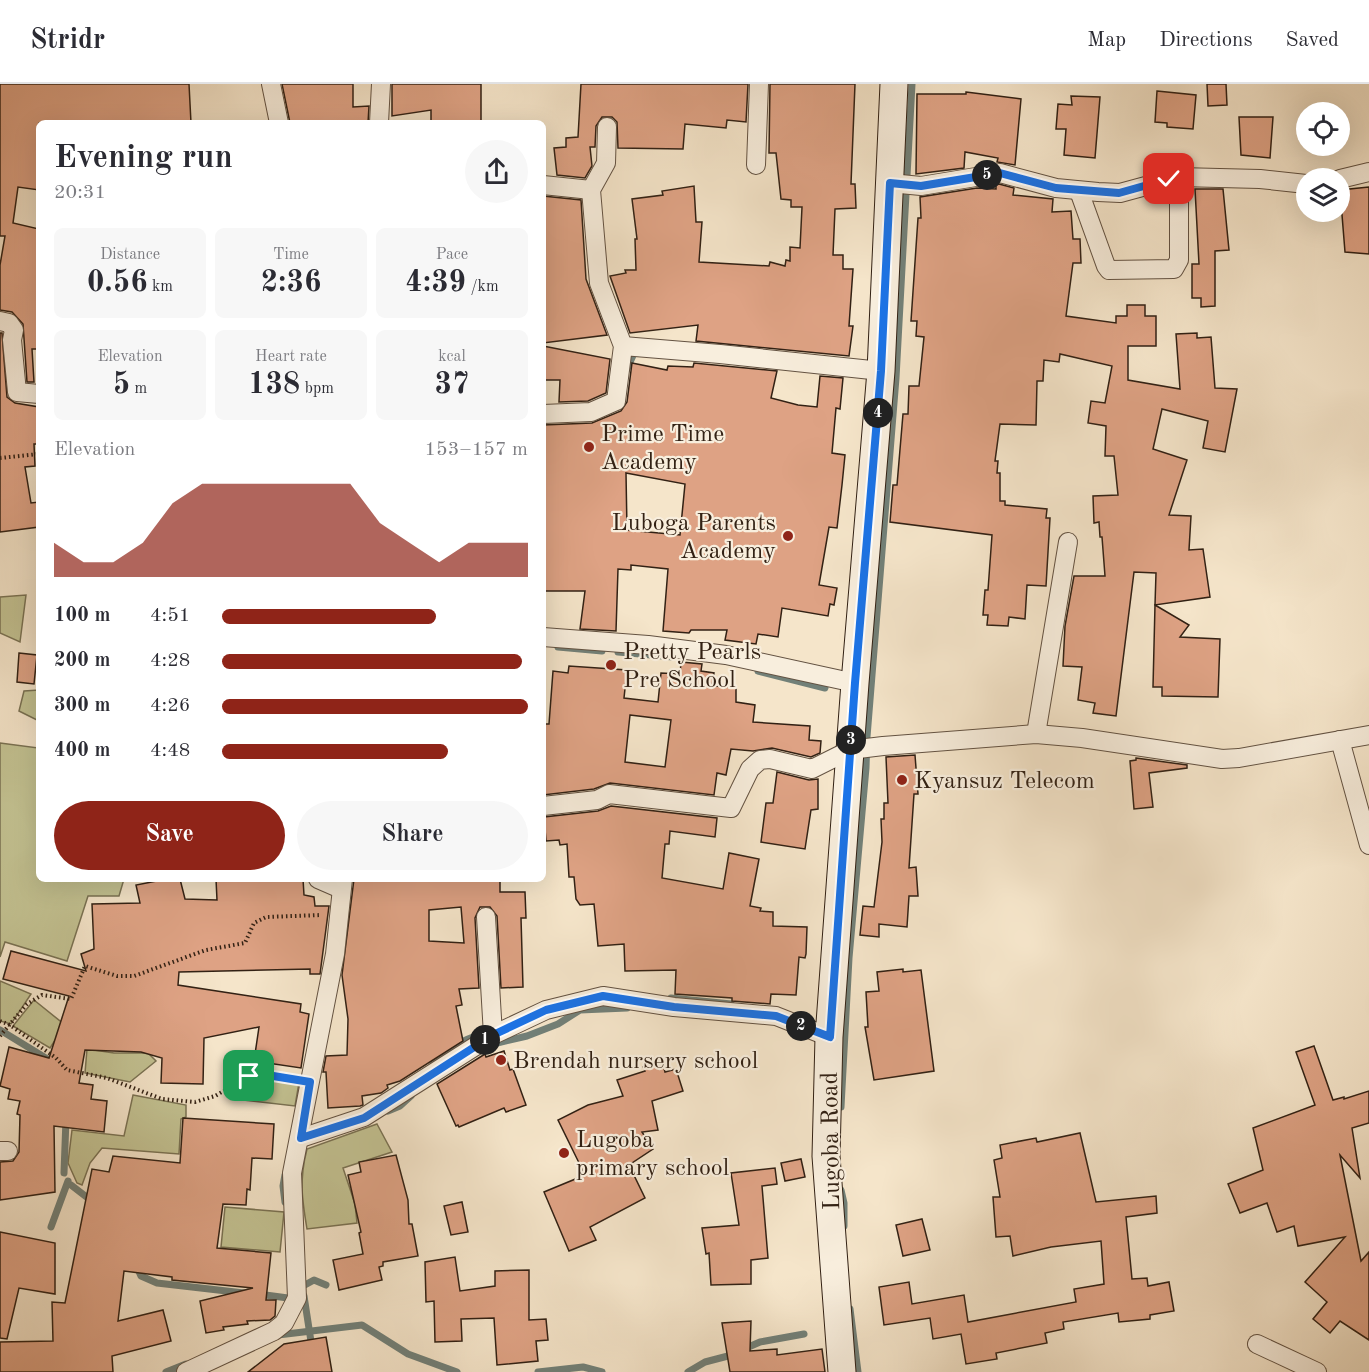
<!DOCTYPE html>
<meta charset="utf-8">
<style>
:root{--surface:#fff;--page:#f7f7f7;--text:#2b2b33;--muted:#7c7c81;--line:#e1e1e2;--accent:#8f2418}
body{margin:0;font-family:"Old Standard TT",serif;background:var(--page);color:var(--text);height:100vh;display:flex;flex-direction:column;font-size:22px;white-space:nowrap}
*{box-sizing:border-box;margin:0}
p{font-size:20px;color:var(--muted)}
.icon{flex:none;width:33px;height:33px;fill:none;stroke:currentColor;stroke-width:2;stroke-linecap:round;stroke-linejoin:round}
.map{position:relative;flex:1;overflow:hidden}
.side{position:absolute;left:36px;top:36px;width:510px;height:762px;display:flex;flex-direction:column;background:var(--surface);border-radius:9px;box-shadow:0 6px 24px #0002}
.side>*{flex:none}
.buttons{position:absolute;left:1296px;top:18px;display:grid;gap:12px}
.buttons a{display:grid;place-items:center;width:54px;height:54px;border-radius:50%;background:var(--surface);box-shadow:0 6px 24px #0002;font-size:30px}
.pin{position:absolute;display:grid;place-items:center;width:51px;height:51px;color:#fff;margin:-26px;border-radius:12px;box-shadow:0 3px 9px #0006}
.km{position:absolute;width:30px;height:30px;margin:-15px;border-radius:50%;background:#222;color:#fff;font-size:16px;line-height:30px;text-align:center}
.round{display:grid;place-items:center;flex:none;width:63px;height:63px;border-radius:32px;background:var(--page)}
.head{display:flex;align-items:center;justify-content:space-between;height:102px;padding:0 18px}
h1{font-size:33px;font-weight:700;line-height:45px}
.metrics{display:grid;grid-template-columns:repeat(3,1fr);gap:9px;height:102px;padding:6px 18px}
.metrics div{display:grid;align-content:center;border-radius:9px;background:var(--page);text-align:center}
.metrics b{font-size:30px;font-weight:700}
.metrics small{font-size:16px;font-weight:400}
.metrics p{font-size:16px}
.chart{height:168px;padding:12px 18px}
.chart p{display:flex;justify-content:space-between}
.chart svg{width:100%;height:108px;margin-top:6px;fill:var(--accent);opacity:.7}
.action{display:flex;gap:12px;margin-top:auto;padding:12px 18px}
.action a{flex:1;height:69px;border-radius:36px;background:var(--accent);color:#fff;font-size:24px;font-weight:700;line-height:69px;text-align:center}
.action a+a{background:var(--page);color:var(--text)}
ul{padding:0 18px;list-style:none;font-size:20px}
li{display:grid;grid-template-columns:96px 72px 1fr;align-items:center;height:45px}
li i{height:15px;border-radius:8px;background:var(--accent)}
header{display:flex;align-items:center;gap:36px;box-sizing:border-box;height:84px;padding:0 30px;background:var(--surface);border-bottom:2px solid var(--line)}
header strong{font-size:28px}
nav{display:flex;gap:33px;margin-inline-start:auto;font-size:21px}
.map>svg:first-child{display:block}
</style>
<header>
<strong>Stridr</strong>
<nav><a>Map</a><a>Directions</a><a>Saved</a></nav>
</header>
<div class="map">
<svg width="1369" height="1288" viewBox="0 0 1369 1288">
<rect width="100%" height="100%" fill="#f5e5ca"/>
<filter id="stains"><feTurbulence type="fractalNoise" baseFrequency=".00333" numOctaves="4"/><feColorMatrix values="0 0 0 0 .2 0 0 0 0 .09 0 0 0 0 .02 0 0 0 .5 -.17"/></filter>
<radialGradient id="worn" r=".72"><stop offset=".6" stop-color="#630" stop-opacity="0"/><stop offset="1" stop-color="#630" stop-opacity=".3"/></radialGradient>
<g fill="#c3c292" stroke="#7a7253" stroke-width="1.5">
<path d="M 26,511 L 20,558 L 0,549 L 0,513 Z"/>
<path d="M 39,606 L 39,637 L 19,627 L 24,607 Z"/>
<path d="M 0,659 L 38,664 L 39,659 L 39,795 L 124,795 L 119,812 L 88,812 L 67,877 L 5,858 L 0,873 Z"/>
<path d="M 0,897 L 31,910 L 11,940 L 0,937 Z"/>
<path d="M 34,916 L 65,941 L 50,964 L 13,942 Z"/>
<path d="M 87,965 L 114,969 L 148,969 L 156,977 L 130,998 L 85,989 Z"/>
<path d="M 249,985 L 300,993 L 295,1022 L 244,1016 Z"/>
<path d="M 133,1011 L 186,1021 L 186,1033 L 181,1035 L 179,1070 L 102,1064 L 90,1079 L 82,1101 L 77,1099 L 68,1079 L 72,1046 L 124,1052 Z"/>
<path d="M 377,1040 L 392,1068 L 343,1084 L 355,1120 L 357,1139 L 307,1145 C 302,1115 299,1096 307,1065 Z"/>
<path d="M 225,1123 L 284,1128 L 280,1168 L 221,1163 Z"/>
</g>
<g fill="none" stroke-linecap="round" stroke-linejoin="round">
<g stroke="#728078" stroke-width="7">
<path d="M 626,287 L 635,267 L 638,267"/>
<path d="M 558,563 L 602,567"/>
<path d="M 618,568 L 673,573"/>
<path d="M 758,587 L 825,604"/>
<path d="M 671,914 L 731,920"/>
<path d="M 0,946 L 49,976"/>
<path d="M 489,961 L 527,952 L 558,940 L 580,926 L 627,924"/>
<path d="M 433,980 C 449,965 460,956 481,951"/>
<path d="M 841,1023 L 849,874 L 866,684 L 867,653 L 896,294 L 912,0"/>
<path d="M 388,1027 L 400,1022 L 411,1012"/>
<path d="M 64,1089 L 66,1035"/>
<path d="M 71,1101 L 93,1118"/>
<path d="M 841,1106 L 844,1119 L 844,1142"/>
<path d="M 285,1118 L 283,1102 L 285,1091"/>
<path d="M 51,1143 L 68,1097"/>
<path d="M 137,1183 L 141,1192 L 157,1199 L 244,1209"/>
<path d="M 303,1202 L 314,1196 L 326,1201"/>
<path d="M 258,1210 L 288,1214"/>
<path d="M 304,1212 L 312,1264"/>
<path d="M 850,1225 L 858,1288"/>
<path d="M 278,1251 L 362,1241 L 408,1270 L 457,1288"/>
<path d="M 166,1288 L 186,1280"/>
<path d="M 538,1288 L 583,1283 L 602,1288"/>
<path d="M 688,1288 L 705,1278 L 728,1272 L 760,1258 L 804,1250"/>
</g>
</g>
<g fill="#dea284" stroke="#322114" stroke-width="1.5" fill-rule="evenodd">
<path d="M 0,0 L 189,0 L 191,39 L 39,39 L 39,106 L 18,103 L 13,139 L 39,145 L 39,265 L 32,265 L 34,298 L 27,298 L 23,240 L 12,228 L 0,226 L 0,181 L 5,152 L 0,152 Z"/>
<path d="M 282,0 L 353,0 L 353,23 L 369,22 L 368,39 L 290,39 Z"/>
<path d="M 392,0 L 481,0 L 481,39 L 431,39 L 431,26 L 392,32 Z"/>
<path d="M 581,0 L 748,0 L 746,38 L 727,36 L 726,44 L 685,40 L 683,65 L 618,64 L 617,38 L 612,33 L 602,33 L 596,42 L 595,63 L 590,63 L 592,82 L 585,94 L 557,91 L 554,64 L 566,63 L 566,54 L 578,53 Z"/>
<path d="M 770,0 L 855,0 L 851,100 L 855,100 L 856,124 L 835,125 L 833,171 L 843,171 L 843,185 L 853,185 L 849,242 L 853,242 L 849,272 L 696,257 L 698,241 L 630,249 L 610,192 L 626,189 L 625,186 L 636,186 L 635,155 L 637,155 L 632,115 L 663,111 L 662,107 L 694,102 L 696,138 L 702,138 L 699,178 L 769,182 L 770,178 L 785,182 L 786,176 L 790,177 L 790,163 L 800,164 L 802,123 L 791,123 L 791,116 L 781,115 L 776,69 L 769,69 Z"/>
<path d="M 1207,0 L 1226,0 L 1227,21 L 1208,22 Z"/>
<path d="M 1157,7 L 1196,11 L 1193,45 L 1167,43 L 1167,39 L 1155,38 Z"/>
<path d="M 966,8 L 1021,15 L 1015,81 L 997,78 L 998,74 L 965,68 L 964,84 L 916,90 L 917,10 L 966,10 Z"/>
<path d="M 1071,12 L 1100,13 L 1095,74 L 1064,71 L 1066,45 L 1056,45 L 1058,20 L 1072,21 Z"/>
<path d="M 1239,33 L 1273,33 L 1270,74 L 1241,71 Z"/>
<path d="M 999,100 L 1014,104 L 1013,111 L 1053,115 L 1052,128 L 1071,127 L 1073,155 L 1080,155 L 1081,179 L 1073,179 L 1066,232 L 1116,239 L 1116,232 L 1127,232 L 1127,221 L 1145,221 L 1145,232 L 1156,232 L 1156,262 L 1128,262 L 1128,296 L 1180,305 L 1176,250 L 1197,249 L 1197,254 L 1211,253 L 1215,304 L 1237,305 L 1225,368 L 1203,364 L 1208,337 L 1162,325 L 1153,365 L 1187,376 L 1169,431 L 1191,432 L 1189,466 L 1203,465 L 1210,513 L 1155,521 L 1156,489 L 1134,488 L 1116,632 L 1093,629 L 1095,619 L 1078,616 L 1082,583 L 1063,582 L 1065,542 L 1074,492 L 1105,492 L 1102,453 L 1100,453 L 1099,438 L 1094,439 L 1093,412 L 1118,411 L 1114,372 L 1105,372 L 1106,342 L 1088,339 L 1091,317 L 1105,319 L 1112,282 L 1060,270 L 1059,278 L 1044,276 L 1043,297 L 1037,297 L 1036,341 L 1000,340 L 995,377 L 998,377 L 997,389 L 1000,389 L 1000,417 L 1005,417 L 1005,421 L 1047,425 L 1046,434 L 1050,434 L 1046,502 L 1027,501 L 1025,535 L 1009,533 L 1008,542 L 987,541 L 988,531 L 983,531 L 985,506 L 988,506 L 992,451 L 890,438 L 893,401 L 897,401 L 903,330 L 908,330 L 909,302 L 919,302 L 924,253 L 916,252 L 917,237 L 911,237 L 918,134 L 921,134 L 920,113 L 977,104 L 996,105 L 996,101 Z"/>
<path d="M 1369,103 L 1369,170 L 1345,168 L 1340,106 Z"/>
<path d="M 1195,105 L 1223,105 L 1229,166 L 1215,167 L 1215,222 L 1201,223 L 1201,214 L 1192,214 L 1192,180 L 1199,180 Z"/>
<path d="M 543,112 L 581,116 L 586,195 L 607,251 L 543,259 Z"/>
<path d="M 0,249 L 2,249 L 7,313 L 15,319 L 39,323 L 39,360 L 34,360 L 35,382 L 25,383 L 31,419 L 39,418 L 39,443 L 0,448 Z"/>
<path d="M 543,262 L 610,275 L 606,309 L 588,317 L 559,318 L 560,296 L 543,296 Z"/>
<path d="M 632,279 L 667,286 L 668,282 L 693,283 L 694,279 L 777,287 L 771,314 L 798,321 L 817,323 L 820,292 L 843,294 L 840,325 L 836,324 L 832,369 L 845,371 L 842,401 L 837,444 L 829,443 L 819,501 L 837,504 L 834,521 L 830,520 L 828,532 L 782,524 L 778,553 L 758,550 L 756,560 L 725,556 L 727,546 L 691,546 L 689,549 L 663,547 L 668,485 L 631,481 L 631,486 L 618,485 L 616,547 L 580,545 L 585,507 L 543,507 L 543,341 L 592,339 L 621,327 L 627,318 ZM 626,389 L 685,400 L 680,451 L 627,446 Z"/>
<path d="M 1155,521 L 1189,541 L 1180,553 L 1220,555 L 1218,613 L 1162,612 L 1162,603 L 1153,603 Z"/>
<path d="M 19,569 L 37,571 L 34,600 L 17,598 Z"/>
<path d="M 681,578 L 702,580 L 701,587 L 714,589 L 712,602 L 736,603 L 736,618 L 755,621 L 753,638 L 810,642 L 809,656 L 821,657 L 820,669 L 811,673 L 772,664 L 753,667 L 731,665 L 726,691 L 717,689 L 714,711 L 610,699 L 594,705 L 543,711 L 543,640 L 549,640 L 553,587 L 568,589 L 569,582 L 627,586 L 624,614 L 658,618 L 661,589 L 680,590 ZM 630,631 L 671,636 L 665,683 L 625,678 Z"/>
<path d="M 915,671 L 918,710 L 914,710 L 909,784 L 916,783 L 918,812 L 909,812 L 907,843 L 879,840 L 879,853 L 860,851 L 863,822 L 874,823 L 882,758 L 881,735 L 884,735 L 884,719 L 888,719 L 886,673 Z"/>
<path d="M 1136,674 L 1187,681 L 1187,684 L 1149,689 L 1153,723 L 1134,725 L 1130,677 L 1136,676 Z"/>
<path d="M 777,688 L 809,696 L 818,695 L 818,725 L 811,726 L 805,765 L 761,758 L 766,719 L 773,719 Z"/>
<path d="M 611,722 L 717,734 L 715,753 L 670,747 L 669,760 L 665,760 L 662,794 L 723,805 L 729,769 L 759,775 L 750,822 L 761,824 L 760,827 L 773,828 L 773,842 L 807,843 L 806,870 L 805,874 L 799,873 L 796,911 L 771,910 L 770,920 L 732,917 L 732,914 L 675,910 L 676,886 L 625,887 L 624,860 L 598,862 L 594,820 L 580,821 L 576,815 L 574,793 L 569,793 L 567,760 L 560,761 L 559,756 L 546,757 L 544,733 L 598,727 Z"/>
<path d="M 167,795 L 180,795 L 185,815 L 217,816 L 216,795 L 303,795 L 304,811 L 314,813 L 315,822 L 329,822 L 320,890 L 310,890 L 310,885 L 179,888 L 178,901 L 301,920 L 300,928 L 309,930 L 301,984 L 254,977 L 259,943 L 204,954 L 203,1000 L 161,999 L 162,974 L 141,968 L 85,966 L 79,999 L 93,1001 L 91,1015 L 107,1017 L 104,1048 L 54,1042 L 55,1108 L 0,1116 L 0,1078 L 13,1077 L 19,1068 L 20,1031 L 17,1030 L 20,1017 L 8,1015 L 10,1005 L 0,1002 L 9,963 L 49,974 L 69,912 L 3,895 L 11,867 L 86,887 L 81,870 L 94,865 L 92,820 L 140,819 L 136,801 Z"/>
<path d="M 354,795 L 500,795 L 500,808 L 525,808 L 526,834 L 521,834 L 523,903 L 501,904 L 497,832 L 490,823 L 480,823 L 475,834 L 479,904 L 459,905 L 462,921 L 456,922 L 463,957 L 400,997 L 387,1001 L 388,1004 L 381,1009 L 362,1012 L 363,1021 L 360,1022 L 328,1024 L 326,988 L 323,988 L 326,972 L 347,971 L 348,935 L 342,891 ZM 461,823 L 464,859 L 429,857 L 429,826 Z"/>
<path d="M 903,885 L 903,888 L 921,886 L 934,987 L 874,996 L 865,943 L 868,943 L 866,908 L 879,907 L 877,888 Z"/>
<path d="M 1314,962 L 1333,1016 L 1344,1013 L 1344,1015 L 1369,1007 L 1369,1039 L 1352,1044 L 1360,1094 L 1340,1071 L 1361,1177 L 1369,1168 L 1369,1256 L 1340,1237 L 1330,1249 L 1313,1235 L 1327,1218 L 1305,1198 L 1345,1153 L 1298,1162 L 1294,1142 L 1277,1148 L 1267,1119 L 1240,1129 L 1228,1100 L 1263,1086 L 1253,1044 L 1315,1021 L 1296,968 Z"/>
<path d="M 504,967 L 510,986 L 513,985 L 526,1021 L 506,1028 L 504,1024 L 459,1043 L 458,1041 L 456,1042 L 437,1000 L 485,970 L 486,973 Z"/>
<path d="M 662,977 L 665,988 L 676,985 L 683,1007 L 652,1017 L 658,1046 L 642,1048 L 653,1065 L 629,1081 L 645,1114 L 590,1143 L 596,1156 L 569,1167 L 544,1108 L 585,1091 L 558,1036 L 588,1021 L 623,1012 L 617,996 L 645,987 L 643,983 Z"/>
<path d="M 183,1034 L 274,1040 L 272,1075 L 252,1074 L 250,1106 L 247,1105 L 246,1121 L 223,1120 L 217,1164 L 271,1169 L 266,1216 L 276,1216 L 275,1232 L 270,1236 L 247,1237 L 248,1240 L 223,1243 L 224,1246 L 206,1249 L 200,1217 L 253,1204 L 172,1196 L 172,1193 L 124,1187 L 118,1237 L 163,1226 L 171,1257 L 112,1272 L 113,1288 L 0,1288 L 0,1258 L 53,1257 L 52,1218 L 65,1219 L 92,1085 L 109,1088 L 113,1072 L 180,1079 Z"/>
<path d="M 1080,1049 L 1096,1118 L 1156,1112 L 1157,1129 L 1126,1133 L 1132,1195 L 1147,1194 L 1148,1202 L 1169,1198 L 1174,1227 L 1150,1231 L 1150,1235 L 1119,1238 L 1118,1229 L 1063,1238 L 1064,1245 L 1045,1249 L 1047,1259 L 996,1269 L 997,1275 L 966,1280 L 961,1250 L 933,1255 L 930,1234 L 884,1241 L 879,1203 L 909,1198 L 912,1220 L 964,1211 L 968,1238 L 1076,1218 L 1074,1205 L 1104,1200 L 1101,1157 L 1051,1163 L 1013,1172 L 1010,1152 L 996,1153 L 993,1113 L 1000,1113 L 994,1076 L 1002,1074 L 1000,1061 L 1036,1054 L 1037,1058 Z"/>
<path d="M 396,1071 L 408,1116 L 409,1140 L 412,1140 L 418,1172 L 383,1178 L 383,1182 L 379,1183 L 382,1196 L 339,1206 L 333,1176 L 363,1170 L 359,1149 L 361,1148 L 348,1091 L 361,1088 L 359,1078 Z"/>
<path d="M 801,1075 L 805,1093 L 785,1097 L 781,1079 Z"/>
<path d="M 775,1084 L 777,1100 L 762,1102 L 768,1174 L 751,1176 L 751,1200 L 711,1201 L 709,1169 L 706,1170 L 702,1144 L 739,1141 L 731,1089 Z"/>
<path d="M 462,1118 L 468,1148 L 451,1151 L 444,1122 Z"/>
<path d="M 922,1135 L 930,1166 L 903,1172 L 896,1141 Z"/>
<path d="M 0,1148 L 55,1159 L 55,1210 L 19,1204 L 7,1255 L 0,1254 Z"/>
<path d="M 455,1173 L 460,1207 L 495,1202 L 495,1187 L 529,1186 L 529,1236 L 546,1235 L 548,1256 L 536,1257 L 538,1277 L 497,1281 L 494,1234 L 461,1235 L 462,1257 L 435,1258 L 434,1217 L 426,1218 L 425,1178 Z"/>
<path d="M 751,1237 L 750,1267 L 777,1265 L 777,1271 L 822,1265 L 825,1288 L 730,1288 L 722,1239 Z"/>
<path d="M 326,1253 L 332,1288 L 248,1288 L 284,1260 Z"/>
</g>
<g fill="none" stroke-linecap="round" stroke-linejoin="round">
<g stroke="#635242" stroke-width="20">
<g id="street">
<path d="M 271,0 L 279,39"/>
<path d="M 379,39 L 381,0"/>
<path d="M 756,81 L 759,0"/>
<path d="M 1340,95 L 1369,88"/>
<path d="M 890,99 L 921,102 L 1000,89 L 1056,104 L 1098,108 L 1120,109 L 1179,93 L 1260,95 L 1306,100"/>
<path d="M 543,101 L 591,106"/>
<path d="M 1079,107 L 1106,182 L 1109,186 L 1174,185 L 1179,176 L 1179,93"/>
<path d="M 0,237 L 9,239 L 14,246 L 12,256 L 17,308 L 39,310"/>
<path d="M 623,262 L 720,270 L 881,287"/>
<path d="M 543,330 L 591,328 L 616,317 L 623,262 L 599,199 L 591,106 L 606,79 L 607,43"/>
<path d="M 543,553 L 648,561 L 726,571 L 855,599"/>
<path d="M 1036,650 L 1068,458"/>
<path d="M 1340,656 L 1369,761"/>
<path d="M 543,722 L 597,716 L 609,710 L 731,724 L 750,685 L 760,676 L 770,675 L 812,685 L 850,666 L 883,662 L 1036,650 L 1082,654 L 1222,675 L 1239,674 L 1369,651"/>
<path d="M 318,795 L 341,805"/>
<path d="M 486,833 L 493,951"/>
<path d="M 301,1054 L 364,1033 L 493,951 L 546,926 L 603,912 L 674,923 L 776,932 L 829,953"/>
<path d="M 0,1067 L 8,1067"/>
<path d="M 1257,1260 L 1317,1288"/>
<path d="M 186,1288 L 274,1247 L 284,1239 L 297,1214 L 292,1089 L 335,870 L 343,795"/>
</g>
</g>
<g stroke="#322114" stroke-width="29">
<path id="secondary" d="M 842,1288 L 826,1072 L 829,953 L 855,599 L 881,287 L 894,0"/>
</g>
<g stroke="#322114" stroke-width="4" stroke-dasharray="1.5 3" stroke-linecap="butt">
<path d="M 0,374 L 39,370"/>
<path d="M 0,937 L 10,941 L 56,974 L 67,986 L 107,994 L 162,1015 L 195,1018 L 215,1012 L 249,992 L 261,990 L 291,995"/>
<path d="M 0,952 L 27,920 L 42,911 L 71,915 L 85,882 L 117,892 L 134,892 L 206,866 L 245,859 L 254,839 L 266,833 L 321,831"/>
</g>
<use href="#street" stroke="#f8eedd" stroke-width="18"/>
<use href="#secondary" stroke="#f8eedd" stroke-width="27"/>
</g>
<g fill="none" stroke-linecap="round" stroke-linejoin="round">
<g stroke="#fff" stroke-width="12">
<path id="route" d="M 249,992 L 261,990 L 310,998 L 301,1054 L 364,1034 L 493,951 L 546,926 L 603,912 L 674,923 L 776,932 L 830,953 L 855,599 L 881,287 L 890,99 L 921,102 L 1000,89 L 1056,104 L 1119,109 L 1169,95"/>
</g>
<use href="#route" stroke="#1a73e8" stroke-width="8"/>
</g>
<g fill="#8f2418" stroke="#f8eedd" stroke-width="2">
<circle cx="589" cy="363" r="6"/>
<circle cx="788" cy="452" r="6"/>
<circle cx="611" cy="581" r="6"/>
<circle cx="902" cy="696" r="6"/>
<circle cx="501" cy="976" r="6"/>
<circle cx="564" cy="1069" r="6"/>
</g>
<g text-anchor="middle" stroke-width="4.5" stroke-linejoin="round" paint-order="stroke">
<g font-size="24" fill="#322114" stroke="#f8eedd" text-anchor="start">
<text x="601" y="357">Prime Time<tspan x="601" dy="28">Academy</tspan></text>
<text x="776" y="446" text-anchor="end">Luboga Parents<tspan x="776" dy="28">Academy</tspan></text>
<text x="623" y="575">Pretty Pearls<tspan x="623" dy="28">Pre School</tspan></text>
<text x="914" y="704">Kyansuz Telecom</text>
<text x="513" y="984">Brendah nursery school</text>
<text x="576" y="1063">Lugoba<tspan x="576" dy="28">primary school</tspan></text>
</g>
<g font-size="24" fill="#322114" stroke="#f8eedd">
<text transform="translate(830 1057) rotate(-91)" y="8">Lugoba Road</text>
</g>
</g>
<rect width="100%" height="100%" filter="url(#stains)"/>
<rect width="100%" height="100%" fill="url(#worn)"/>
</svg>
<div class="buttons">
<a><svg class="icon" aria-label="locate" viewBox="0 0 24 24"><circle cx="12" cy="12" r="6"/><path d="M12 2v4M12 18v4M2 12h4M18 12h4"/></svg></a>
<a><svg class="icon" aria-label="layers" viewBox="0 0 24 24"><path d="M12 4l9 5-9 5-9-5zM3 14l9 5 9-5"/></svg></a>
</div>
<div class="pin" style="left:249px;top:992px;background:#1e9e55"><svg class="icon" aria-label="arrive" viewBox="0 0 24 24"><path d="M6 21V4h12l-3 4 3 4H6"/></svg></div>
<div class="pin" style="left:1169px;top:95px;background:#d93025"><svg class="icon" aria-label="check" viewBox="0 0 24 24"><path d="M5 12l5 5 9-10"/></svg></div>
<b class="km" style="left:485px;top:956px">1</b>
<b class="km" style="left:801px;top:942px">2</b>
<b class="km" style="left:851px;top:656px">3</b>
<b class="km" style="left:878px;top:329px">4</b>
<b class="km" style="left:987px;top:91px">5</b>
<section class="side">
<div class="head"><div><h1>Evening run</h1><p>20:31</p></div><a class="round"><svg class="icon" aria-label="share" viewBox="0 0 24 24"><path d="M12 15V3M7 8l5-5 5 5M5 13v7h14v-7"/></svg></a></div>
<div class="metrics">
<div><p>Distance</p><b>0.56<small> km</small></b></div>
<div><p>Time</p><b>2:36</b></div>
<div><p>Pace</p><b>4:39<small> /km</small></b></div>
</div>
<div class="metrics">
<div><p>Elevation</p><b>5<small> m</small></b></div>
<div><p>Heart rate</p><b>138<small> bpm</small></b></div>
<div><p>kcal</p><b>37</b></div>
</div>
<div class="chart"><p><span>Elevation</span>153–157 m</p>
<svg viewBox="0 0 160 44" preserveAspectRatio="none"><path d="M0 44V30L10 38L20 38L30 30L40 14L50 6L60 6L70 6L80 6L90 6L100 6L110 22L120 30L130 38L140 30L150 30L160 30V44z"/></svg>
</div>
<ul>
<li><b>100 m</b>4:51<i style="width:70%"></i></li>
<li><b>200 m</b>4:28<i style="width:98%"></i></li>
<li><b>300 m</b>4:26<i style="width:100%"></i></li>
<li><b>400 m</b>4:48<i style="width:74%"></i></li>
</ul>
<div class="action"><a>Save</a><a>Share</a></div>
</section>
</div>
